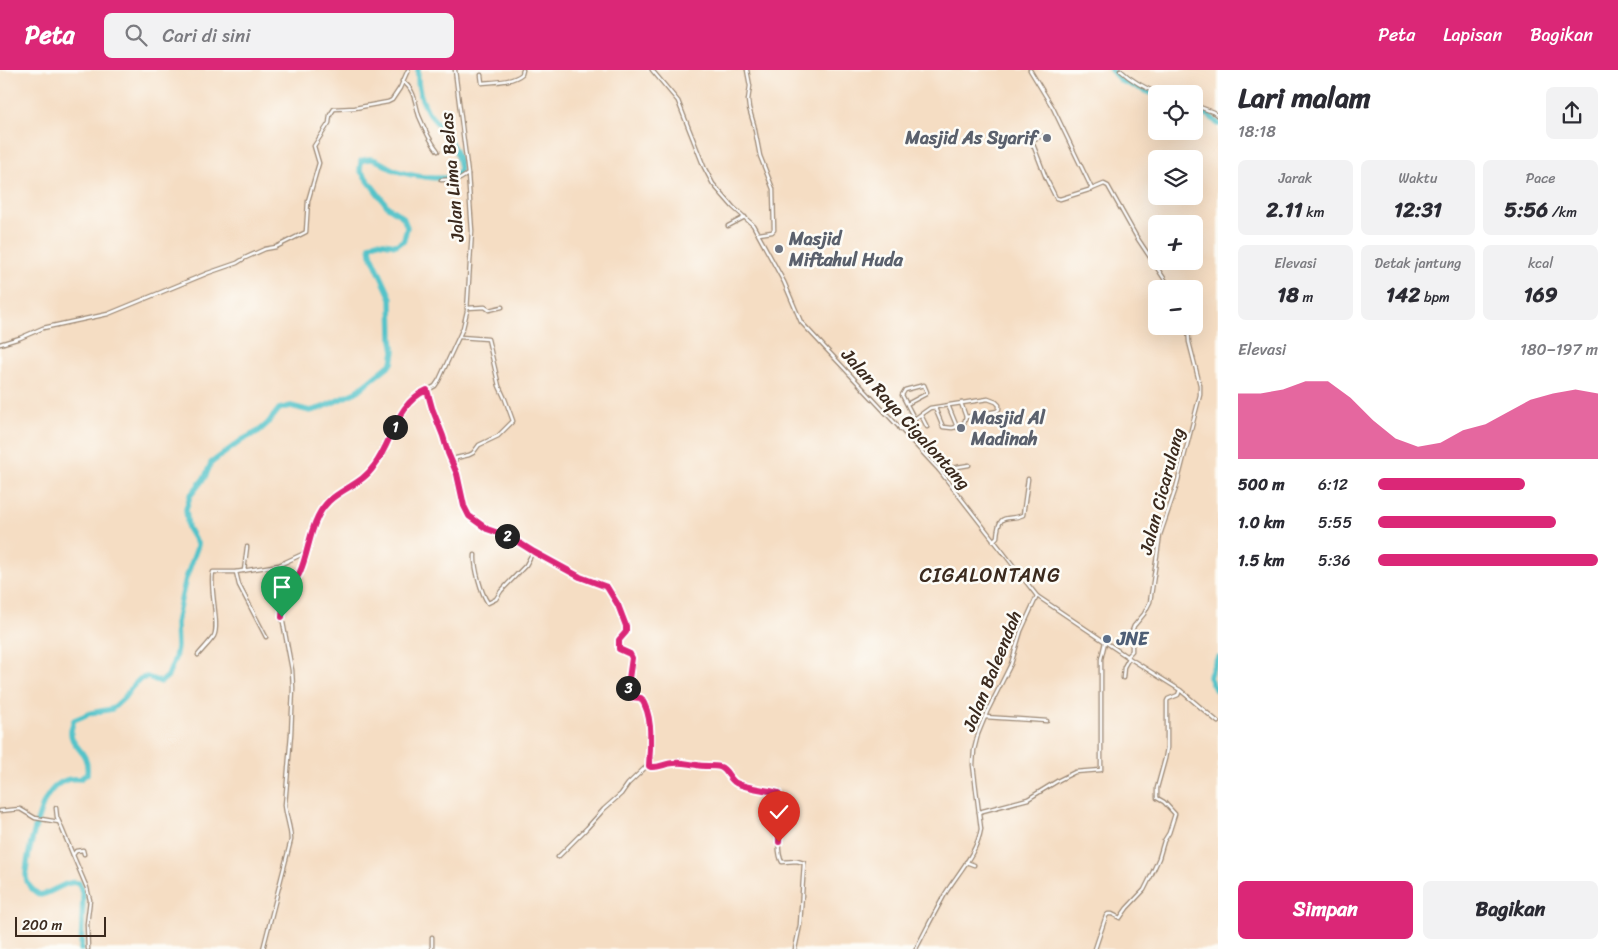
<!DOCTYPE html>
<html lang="id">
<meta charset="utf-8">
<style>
:root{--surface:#fff;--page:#f2f2f3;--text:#2b2b33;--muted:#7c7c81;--accent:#db2777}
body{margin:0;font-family:Sriracha,sans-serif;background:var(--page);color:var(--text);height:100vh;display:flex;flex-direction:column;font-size:19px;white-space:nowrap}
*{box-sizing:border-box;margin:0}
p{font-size:16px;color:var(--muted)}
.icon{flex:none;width:28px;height:28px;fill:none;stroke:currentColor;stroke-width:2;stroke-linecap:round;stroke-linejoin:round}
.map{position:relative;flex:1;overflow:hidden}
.details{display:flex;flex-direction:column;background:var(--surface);width:400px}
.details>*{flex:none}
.fabs{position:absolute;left:1148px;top:15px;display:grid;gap:10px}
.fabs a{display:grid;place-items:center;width:55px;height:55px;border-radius:8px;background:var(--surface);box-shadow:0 5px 20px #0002;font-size:25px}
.scale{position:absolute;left:15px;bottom:12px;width:91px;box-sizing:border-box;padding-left:5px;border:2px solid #3b2a1e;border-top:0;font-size:14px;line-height:18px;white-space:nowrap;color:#3b2a1e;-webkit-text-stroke:4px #fdfcf7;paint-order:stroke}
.pin{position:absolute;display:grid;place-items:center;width:42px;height:42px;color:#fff;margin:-51px -21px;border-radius:50% 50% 50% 0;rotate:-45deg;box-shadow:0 0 5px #0007}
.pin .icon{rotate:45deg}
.km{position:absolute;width:25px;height:25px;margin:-12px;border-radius:50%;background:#222;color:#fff;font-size:14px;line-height:25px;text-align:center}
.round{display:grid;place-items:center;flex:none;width:52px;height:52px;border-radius:8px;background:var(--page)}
.overview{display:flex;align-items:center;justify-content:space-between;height:85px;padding:0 20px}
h1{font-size:28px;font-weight:700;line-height:38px}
.metrics{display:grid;grid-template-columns:repeat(3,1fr);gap:8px;height:85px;padding:5px 20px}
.metrics div{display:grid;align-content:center;border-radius:8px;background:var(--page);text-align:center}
.metrics b{font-size:21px;font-weight:700}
.metrics small{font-size:14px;font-weight:400}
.metrics p{font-size:14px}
.chart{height:140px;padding:10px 20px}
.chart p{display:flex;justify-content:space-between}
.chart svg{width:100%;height:90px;margin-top:5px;fill:var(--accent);opacity:.7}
.button{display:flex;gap:10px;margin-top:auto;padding:10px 20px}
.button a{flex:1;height:58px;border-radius:8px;background:var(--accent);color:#fff;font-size:20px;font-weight:700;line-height:58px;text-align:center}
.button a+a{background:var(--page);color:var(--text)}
ul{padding:0 20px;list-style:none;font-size:16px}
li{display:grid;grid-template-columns:80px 60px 1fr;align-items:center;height:38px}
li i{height:12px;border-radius:6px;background:var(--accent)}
header{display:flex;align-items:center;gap:30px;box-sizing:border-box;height:70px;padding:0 25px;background:var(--accent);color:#fff}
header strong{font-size:24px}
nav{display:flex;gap:28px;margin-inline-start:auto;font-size:18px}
.search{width:350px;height:45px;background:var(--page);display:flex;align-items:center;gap:12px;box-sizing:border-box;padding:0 18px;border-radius:8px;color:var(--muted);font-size:19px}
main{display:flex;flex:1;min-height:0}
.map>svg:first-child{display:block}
</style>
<header>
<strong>Peta</strong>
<div class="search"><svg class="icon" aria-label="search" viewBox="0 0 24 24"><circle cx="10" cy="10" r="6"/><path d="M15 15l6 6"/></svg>Cari di sini</div>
<nav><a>Peta</a><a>Lapisan</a><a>Bagikan</a></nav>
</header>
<main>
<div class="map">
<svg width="1218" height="879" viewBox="0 0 1218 879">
<rect width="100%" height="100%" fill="#fdfcf7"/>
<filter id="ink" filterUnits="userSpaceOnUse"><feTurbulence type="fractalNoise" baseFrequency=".02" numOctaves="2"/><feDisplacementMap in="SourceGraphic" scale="10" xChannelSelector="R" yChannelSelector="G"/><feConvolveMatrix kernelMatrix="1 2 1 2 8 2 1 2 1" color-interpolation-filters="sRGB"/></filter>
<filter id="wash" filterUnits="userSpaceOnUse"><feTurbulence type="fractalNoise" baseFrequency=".0096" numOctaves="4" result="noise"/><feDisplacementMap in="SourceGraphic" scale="20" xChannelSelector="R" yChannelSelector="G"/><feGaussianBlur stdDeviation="1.12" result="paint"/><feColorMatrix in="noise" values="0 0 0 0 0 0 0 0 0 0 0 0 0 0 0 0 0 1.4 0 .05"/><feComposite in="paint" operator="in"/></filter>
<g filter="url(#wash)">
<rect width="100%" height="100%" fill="#f5ddc3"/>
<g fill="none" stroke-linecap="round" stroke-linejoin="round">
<g stroke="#55c3c9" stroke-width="5.5">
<path d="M 1111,0 L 1121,11 L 1156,25"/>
<path d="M 1194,38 L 1210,46 L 1218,54"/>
<path d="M 1218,587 L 1209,607 L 1215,619 L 1218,621"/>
<path d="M 81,879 L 83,826 L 79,813 C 64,810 54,823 40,825 C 35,822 29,817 27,811 C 22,799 40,736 48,725 C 56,713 66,707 80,709 L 87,704 C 90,680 70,677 71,662 C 71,658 73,653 74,650 L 91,643 L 112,639 L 124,628 L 132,617 L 140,609 L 147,607 L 161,612 L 168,606 L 175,588 L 177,577 L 176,553 L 181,530 L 186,508 L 198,475 L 188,458 L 186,439 L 190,426 L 205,407 L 211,393 L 242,370 L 259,361 L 268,353 L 279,339 L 291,336 L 310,341 L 321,338 L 356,322 L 392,293 L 394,281 L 392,270 L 391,228 L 371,184 L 370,176 L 377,172 L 396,175 L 404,170 L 407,157 L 403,147 L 388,137 L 360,100 L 361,91 C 376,84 384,97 397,101 C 409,105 444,112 455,105 C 457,104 459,101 460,99 C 458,81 449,68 438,54 C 434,49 428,44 426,38 C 420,27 417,13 418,0"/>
</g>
</g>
</g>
<g filter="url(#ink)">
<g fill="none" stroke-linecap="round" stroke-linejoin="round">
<g stroke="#988470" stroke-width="5">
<g id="street">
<path d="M 652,0 L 678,31 L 704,97 L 713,114 L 733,137 L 753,155 L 784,212 L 801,252 L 939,400 L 1037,526 L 1129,588 L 1180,620 L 1218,652"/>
<path d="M 747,0 L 750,16 L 748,30 L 749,38 L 754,55 L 760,86 L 773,119 L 774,160 L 772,162 L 759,164"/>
<path d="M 1030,0 L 1053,38 L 1092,119 L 1104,114 L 1108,116 L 1136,166 L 1171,219"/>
<path d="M 1120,0 C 1132,11 1144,18 1160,24"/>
<path d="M 481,5 L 482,13 C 494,12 513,12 522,4 L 523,0"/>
<path d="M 402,11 C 415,19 415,33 419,46 C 424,58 430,71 438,81"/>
<path d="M 1194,35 L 1213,42 L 1218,46"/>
<path d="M 1029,64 L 1046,108 L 1056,128 L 1060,129 L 1092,119"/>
<path d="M 1032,70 L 1042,66"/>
<path d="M 441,110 L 460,109 L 468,104"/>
<path d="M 728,156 L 745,147"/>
<path d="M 467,238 L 485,237 L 489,240 L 502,237"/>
<path d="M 0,274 L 20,268 L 43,258 L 108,244 L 208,203 L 237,193 L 245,188 L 265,179 L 276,177 L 306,162 L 308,131 L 319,93 L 314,76 L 329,53 L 330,45 L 334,39 L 355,38 L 388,32 L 392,30 L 400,18 L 408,0"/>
<path d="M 427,320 L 430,334 L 443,365 L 449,386 L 457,404 L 464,436 L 469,446 L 487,459 L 510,467 L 533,482 L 581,507 L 607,517 L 614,526 L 620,537 L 625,556 L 625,561 C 621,567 617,571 619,579 L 630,584 L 632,588 L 628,625 L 630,627 L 641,628 L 645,634 L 649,653 L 651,677 L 649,694 L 628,714 L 621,724 L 604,739 L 587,758 L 558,787"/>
<path d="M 961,333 L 966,347"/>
<path d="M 907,334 L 926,324 L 927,322 L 924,315 L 905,320 L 902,325 L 915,350"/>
<path d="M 935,338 L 943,357 L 952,358 L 957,357"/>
<path d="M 921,345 L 927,357"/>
<path d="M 900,359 L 930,338 L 988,329 L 996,332 L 999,335 L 999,339 L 997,341 L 966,347 L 964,353 L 957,357 L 948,335"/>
<path d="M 452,393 L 455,391 L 456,388 L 469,385 L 473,383 L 479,375 L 498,366 L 513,351 L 505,329 L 499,316 L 488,269 L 460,267"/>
<path d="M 939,400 L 969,395"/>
<path d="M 993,471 L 997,467 C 999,440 1008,452 1023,445 L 1028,409"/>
<path d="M 475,485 C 474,497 481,523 488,533 L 496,529 L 501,521 L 526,495 L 533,482"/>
<path d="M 244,501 L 247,477"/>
<path d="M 266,567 L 239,515 L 236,502 L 279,495 L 305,483"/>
<path d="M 198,585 C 203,579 210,572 214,566 C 220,554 209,518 213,502 L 237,502"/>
<path d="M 1127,586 L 1132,581 L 1132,561 L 1134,556 L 1144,544 L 1150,532 L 1160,465 L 1176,418 L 1200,325 L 1200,315 L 1189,272 L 1188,256"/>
<path d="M 1123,608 L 1124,597 L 1129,588"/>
<path d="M 985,647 L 1047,651"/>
<path d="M 649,694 L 651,697 L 681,692 L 697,695 L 722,698 L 734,712 L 745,716 L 775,722 L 779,724 C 783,741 774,778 782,792 L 797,791 L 804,793 L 800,855 L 795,879"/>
<path d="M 56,738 L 57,747 L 73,785"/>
<path d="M 0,741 L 20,739 L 35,748 L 59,752"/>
<path d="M 979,742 L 1028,729 L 1059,710 L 1075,702 L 1101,700 L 1101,589 L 1105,572"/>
<path d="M 84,784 L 83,780 L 76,781 L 73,785 L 87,818 L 90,830 L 87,854 L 88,879"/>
<path d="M 966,792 L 974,795"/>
<path d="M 263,879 L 291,770 C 291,758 286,747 285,735 L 291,664 L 293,618 L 292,600 L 282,547 L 283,531 L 286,522 L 300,503 L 318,447 L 329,432 L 358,412 L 373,398 L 383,383 L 400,344 L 413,328 L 435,316 L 439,310 L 463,258 L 467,241 L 472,161 L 468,104 L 455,0"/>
<path d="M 432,879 L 432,867"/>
<path d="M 916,879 C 925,861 935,842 945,824 C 958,803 977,783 981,759 L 973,695 L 974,680 L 978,664 L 987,642 L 1011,594 L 1021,561 L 1037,526"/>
<path d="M 1095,879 L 1106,846 L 1108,844 L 1112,844 L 1120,848 L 1127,838 L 1144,820 L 1151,806 L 1159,788 L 1164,771 L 1169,763 L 1175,744 L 1164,732 L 1157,728 L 1157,718 L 1165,689 L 1167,678 L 1167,631 L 1168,629 L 1178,625 L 1180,620"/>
</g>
</g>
<use href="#street" stroke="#fff" stroke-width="2.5"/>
</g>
</g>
<g fill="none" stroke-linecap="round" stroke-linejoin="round" filter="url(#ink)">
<g stroke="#fff" stroke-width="10">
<path id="route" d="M 282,547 C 283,538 282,528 287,521 C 291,514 297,509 300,502 C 310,479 310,449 329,431 C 343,418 363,413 374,396 C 393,371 396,333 427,320 L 432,338 L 443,366 L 448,383 L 457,404 L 464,436 L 469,446 L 487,459 L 510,467 L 534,482 L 580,507 L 607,517 L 618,535 L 626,556 L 626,562 L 619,570 L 619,579 L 630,584 L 632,588 L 627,622 L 630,627 L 641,628 C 654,647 650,675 649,696 L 651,697 C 659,698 666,693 674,693 C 682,692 688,694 697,695 C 704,697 712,695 720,697 C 727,699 729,709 736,713 C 749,719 764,719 778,723 L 780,729 L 779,772"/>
</g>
<use href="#route" stroke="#db2777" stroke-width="6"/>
</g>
<g fill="#6b7280" stroke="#fdfcf7" stroke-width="2">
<circle cx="1047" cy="68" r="5"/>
<circle cx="779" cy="179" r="5"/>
<circle cx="961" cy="358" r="5"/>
</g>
<circle fill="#5c6f8a" stroke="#fdfcf7" stroke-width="2" cx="1107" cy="569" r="5"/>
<g text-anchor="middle" stroke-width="5" stroke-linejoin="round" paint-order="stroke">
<g font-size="18" font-weight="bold" fill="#5b616d" stroke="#fdfcf7" text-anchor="start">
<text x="1037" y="74" text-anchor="end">Masjid As Syarif</text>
<text x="789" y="175">Masjid<tspan x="789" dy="21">Miftahul Huda</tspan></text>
<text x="971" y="354">Masjid Al<tspan x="971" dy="21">Madinah</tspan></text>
</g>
<g font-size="18" fill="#3b2a1e" stroke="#fdfcf7">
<text transform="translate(452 107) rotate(-95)" y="6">Jalan Lima Belas</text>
<text transform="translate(906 349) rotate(48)" y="6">Jalan Raya Cigalontang</text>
<text transform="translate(1162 421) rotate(-75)" y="6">Jalan Cicarulang</text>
<text transform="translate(992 601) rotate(-68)" y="6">Jalan Baleendah</text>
</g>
<g font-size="18" font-weight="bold" fill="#4e5e75" stroke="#fdfcf7" text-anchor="start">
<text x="1117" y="575">JNE</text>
</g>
<g font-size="20" letter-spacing="1" fill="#3b2a1e" stroke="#fdfcf7">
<text x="990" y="512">CIGALONTANG</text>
</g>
</g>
</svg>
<div class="fabs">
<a><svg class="icon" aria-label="locate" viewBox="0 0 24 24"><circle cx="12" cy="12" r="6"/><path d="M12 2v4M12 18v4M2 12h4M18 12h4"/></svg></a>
<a><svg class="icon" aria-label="layers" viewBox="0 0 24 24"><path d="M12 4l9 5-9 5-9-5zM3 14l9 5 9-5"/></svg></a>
<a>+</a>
<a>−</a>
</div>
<div class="scale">200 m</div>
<div class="pin" style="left:282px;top:547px;background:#1e9e55"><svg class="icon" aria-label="arrive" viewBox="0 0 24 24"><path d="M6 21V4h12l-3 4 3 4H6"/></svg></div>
<div class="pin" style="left:779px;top:772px;background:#d93025"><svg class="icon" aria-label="check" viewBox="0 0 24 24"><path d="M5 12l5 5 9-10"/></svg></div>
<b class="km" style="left:395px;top:357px">1</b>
<b class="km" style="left:507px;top:466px">2</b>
<b class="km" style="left:628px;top:618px">3</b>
</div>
<section class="details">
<div class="overview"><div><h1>Lari malam</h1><p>18:18</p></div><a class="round"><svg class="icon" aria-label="share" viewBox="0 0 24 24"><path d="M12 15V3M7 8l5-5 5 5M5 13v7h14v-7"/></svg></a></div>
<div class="metrics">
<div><p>Jarak</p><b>2.11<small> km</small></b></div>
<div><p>Waktu</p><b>12:31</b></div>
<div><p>Pace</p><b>5:56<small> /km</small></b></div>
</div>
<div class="metrics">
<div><p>Elevasi</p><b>18<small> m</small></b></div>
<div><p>Detak jantung</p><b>142<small> bpm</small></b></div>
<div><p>kcal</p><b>169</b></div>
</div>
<div class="chart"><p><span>Elevasi</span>180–197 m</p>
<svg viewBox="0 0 160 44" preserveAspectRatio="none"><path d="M0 44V12L10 12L20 10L30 6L40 6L50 14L60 25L70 34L80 38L90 36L100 30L110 27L120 21L130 15L140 12L150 10L160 12V44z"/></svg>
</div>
<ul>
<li><b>500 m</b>6:12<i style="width:67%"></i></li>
<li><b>1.0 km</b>5:55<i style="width:81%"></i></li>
<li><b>1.5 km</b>5:36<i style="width:100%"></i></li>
</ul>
<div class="button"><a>Simpan</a><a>Bagikan</a></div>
</section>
</main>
